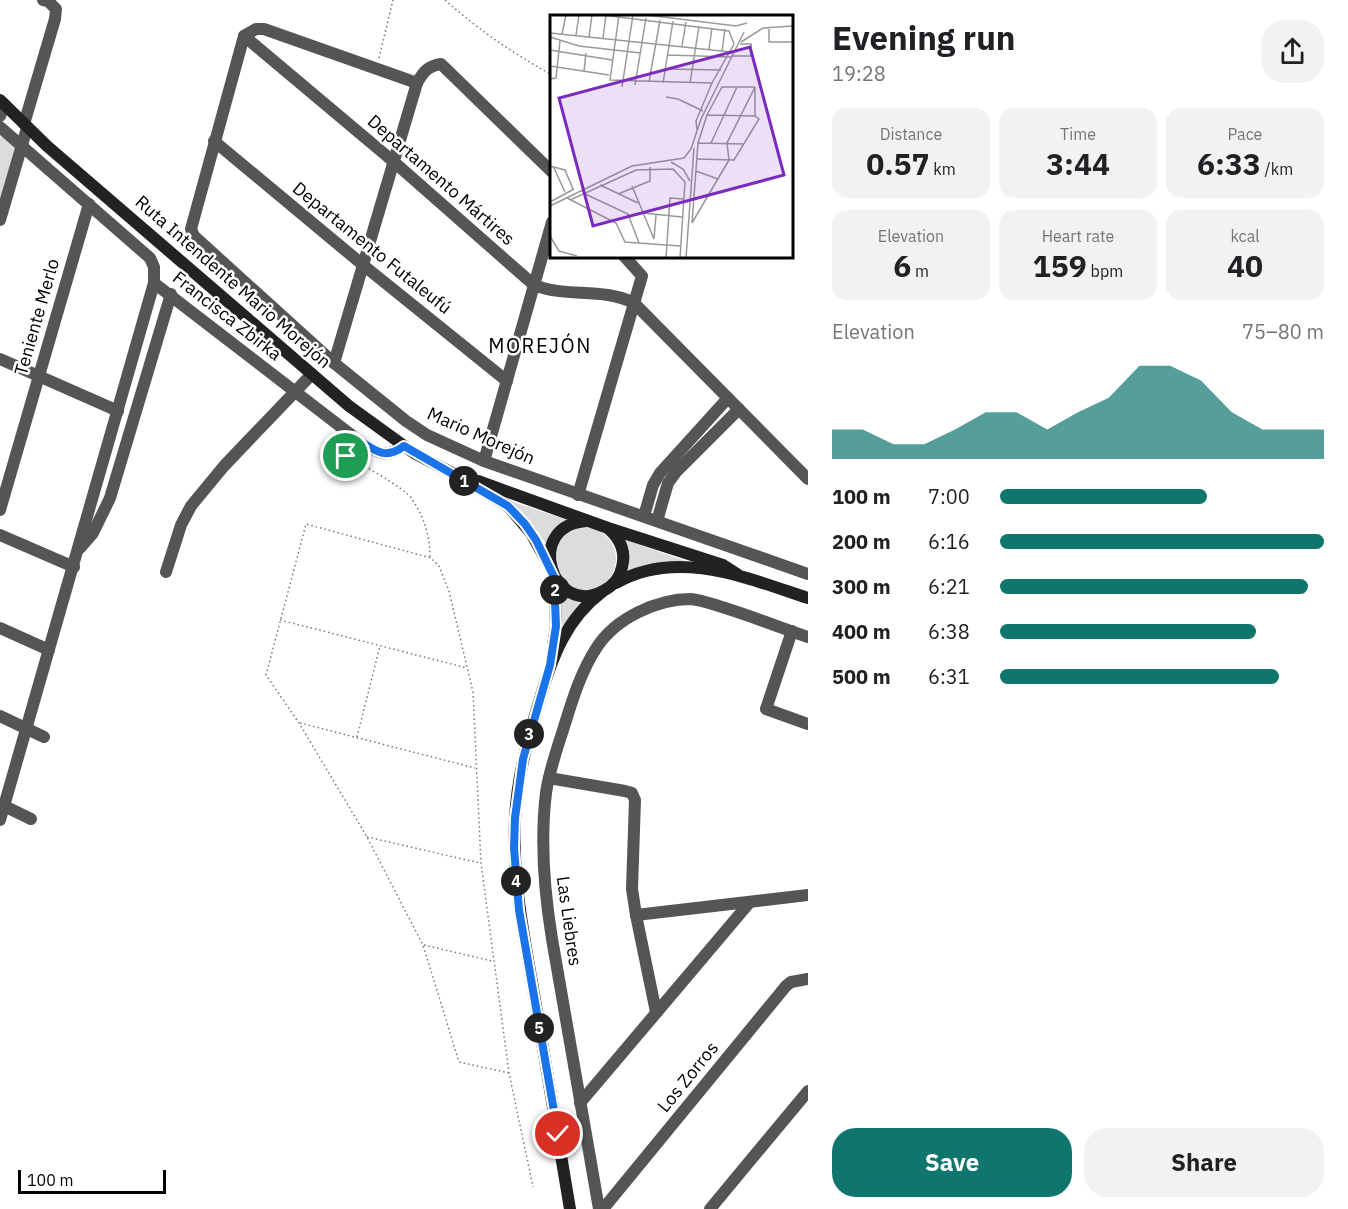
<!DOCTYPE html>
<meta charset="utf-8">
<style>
:root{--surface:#fff;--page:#f2f2f2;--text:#202124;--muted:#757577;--accent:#0f766e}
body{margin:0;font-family:"IBM Plex Sans",sans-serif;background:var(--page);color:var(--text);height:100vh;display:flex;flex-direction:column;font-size:22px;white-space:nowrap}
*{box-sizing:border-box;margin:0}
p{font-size:20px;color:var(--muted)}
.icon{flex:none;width:33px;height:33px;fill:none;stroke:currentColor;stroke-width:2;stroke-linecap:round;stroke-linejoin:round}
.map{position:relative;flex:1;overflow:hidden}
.details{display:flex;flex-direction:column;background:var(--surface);width:540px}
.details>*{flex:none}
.scale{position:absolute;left:18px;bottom:15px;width:148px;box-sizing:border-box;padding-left:6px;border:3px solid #000;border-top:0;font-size:16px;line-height:21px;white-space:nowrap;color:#000;-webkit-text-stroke:4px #fff;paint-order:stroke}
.pin{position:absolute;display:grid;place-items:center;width:51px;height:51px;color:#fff;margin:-26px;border:3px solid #fff;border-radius:50%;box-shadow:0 2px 6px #0007}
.km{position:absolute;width:30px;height:30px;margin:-15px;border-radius:50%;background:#222;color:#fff;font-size:16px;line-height:30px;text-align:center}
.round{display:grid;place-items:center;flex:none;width:63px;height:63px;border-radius:24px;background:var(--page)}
.head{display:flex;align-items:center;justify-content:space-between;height:102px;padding:0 24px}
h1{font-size:33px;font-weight:700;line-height:45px}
.stats{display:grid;grid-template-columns:repeat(3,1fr);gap:9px;height:102px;padding:6px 24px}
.stats div{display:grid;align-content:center;border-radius:15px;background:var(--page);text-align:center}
.stats b{font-size:30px;font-weight:700}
.stats small{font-size:16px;font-weight:400}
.stats p{font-size:16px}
.chart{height:168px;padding:12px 24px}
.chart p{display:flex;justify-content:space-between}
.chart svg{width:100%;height:108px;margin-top:6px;fill:var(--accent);opacity:.7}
.action{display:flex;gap:12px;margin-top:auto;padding:12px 24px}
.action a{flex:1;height:69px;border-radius:24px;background:var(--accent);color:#fff;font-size:24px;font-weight:700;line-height:69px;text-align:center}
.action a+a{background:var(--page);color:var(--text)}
ul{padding:0 24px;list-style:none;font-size:20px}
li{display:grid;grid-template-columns:96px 72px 1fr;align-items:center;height:45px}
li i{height:15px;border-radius:8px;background:var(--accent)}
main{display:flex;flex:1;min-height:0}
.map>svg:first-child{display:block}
</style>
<main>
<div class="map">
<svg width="808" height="1209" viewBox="0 0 808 1209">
<rect width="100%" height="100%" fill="#fff"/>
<g fill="#dcdcdc">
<path d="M 4,136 L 16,146 L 0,205 L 0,137 Z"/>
<path d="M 507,500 L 568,520 L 547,545 L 522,513 Z"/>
<circle cx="585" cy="559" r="31"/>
<path d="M 623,539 L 691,563 L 625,574 Z"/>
<path d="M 561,596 L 582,602 L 560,632 Z"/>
</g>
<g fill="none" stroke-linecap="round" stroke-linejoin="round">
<g stroke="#777" stroke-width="1.5" stroke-dasharray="1.5 3" stroke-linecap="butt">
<path d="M 445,0 C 480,31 511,52 552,75"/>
<path d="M 379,58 L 393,0"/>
<path d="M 349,447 L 346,456 C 360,464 404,487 412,499 C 424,517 430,536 430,557"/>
<path d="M 280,620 L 467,668"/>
<path d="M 300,723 L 475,768"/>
<path d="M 357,737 L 380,646"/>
<path d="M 367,837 L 480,863"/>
<path d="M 424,945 L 492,961"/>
<path d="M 509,1073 L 459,1062 L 423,945 L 367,837 L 299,723 L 266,675 L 306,524 L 431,558 L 439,566 L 449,591 L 473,692 L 481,863 L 509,1073 L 533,1187"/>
</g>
<g stroke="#555" stroke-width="12">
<path d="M 244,36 L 191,229 L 194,236 L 334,363 L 406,421 L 427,435 L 484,461 L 808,574"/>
<path d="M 244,36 L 394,162 L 534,285 C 566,298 602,287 634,303 L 808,479"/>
<path d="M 244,36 L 256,29 L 264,29 L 417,83"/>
<path d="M 0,116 L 5,105"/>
<path d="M 24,124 L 55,19 L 56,9 L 48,1 L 43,0"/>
<path d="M 0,127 L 150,258 L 154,267 L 154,283 L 0,820"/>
<path d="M 214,141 L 363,265 L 507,381"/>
<path d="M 0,220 L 27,128"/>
<path d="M 154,283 L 354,437 C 372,448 383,462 403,446"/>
<path d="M 0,359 L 118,411"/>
<path d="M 334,363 L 417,83 C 423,72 428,66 441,64 L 552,172"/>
<path d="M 484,461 L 552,222"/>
<path d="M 578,495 L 642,276 L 624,256"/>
<path d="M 0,510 L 89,204"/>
<path d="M 644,516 L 653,485 L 660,473 L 728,398"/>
<path d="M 657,521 L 668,483 L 676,472 L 739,409"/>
<path d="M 0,535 L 74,567"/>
<path d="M 80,548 L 93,533 L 110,498 L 171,294"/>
<path d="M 166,572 L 181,525 L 191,506 L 224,466 L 312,374"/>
<path d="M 0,628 L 49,650"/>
<path d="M 792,631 L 766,709 L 808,724"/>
<path d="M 0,716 L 44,737"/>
<path d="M 549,778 L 625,791 L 632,793 L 635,800 L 632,889 L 636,915 L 656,1012"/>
<path d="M 0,804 L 31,819"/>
<path d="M 636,915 L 808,895"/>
<path d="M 580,1103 L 750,902"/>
<path d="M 599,1209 L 552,939 C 544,890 540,842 546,793 C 549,771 557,749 564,727 C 572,701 581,671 597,647 C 616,618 657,599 691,599 C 701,600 712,604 722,607 C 751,616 779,627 808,637"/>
<path d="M 603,1209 L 786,986 L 791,982 L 808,979"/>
<path d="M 710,1209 L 808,1091"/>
</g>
<g stroke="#222" stroke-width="12">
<path d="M 0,100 L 47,146 L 349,406 L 414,453 L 454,474 L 508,506 L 531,533 L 550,567"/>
<path d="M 478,481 L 608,528 L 723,565 L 737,574"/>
<path d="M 588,521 C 522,524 552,619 603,591 C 613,586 620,578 622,567 C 626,552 620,539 609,529"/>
<path d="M 616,583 C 677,548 747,578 808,598"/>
<path d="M 553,646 L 556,626 L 554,577"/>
<path d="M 570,1209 C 558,1137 546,1066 534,994 C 524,936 512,878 515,819 C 517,777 528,738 540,699 C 552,657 566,619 602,592"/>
</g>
</g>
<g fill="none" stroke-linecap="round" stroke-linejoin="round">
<g stroke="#fff" stroke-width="12">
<path id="route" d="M 346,456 L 354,437 C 373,448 383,462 404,446 L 508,506 L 525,524 L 536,540 L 554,577 L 556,626 L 550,665 L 523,759 L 515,818 L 514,848 L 519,910 L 558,1134"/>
</g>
<use href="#route" stroke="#1a73e8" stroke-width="8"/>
</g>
<g text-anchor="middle" stroke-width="5" stroke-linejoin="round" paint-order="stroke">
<g font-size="18" fill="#000" stroke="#fff">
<text transform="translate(441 180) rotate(41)" y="6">Departamento Mártires</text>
<text transform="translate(372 248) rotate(39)" y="6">Departamento Futaleufú</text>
<text transform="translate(233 282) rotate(41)" y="6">Ruta Intendente Mario Morejón</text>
<text transform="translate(227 316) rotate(38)" y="6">Francisca Zbirka</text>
<text transform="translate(37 317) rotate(-74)" y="6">Teniente Merlo</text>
<text transform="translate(481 436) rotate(24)" y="6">Mario Morejón</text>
<text transform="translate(569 921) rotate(82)" y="6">Las Liebres</text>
<text transform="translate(688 1077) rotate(-51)" y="6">Los Zorros</text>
</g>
<g font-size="20" letter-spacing="1.5" fill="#000" stroke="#fff">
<text x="540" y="353">MOREJÓN</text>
</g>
</g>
<g transform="translate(550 15)">
<rect width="243" height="243" fill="#fff"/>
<path fill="none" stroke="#999" stroke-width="1.5" d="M 53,0 L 179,16 L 184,29 L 162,68 L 146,106 L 147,115M 69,0 L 60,65 L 162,68M 97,0 L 186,11 L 197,8M 219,14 L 219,27 L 243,27M 0,18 L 181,37M 12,19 L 16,0M 26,20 L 29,0M 0,22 L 29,31 L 91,38M 39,22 L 42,0M 53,23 L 56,0M 191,27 L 213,13 L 243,11M 132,31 L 136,7M 159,34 L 162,13M 0,35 L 62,45M 172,36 L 175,14M 118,40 L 181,42M 181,41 L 201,41 L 201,29 L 190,29M 0,51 L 59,60M 116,54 L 171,55M 34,56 L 36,38M 0,64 L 6,63 L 10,26M 99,67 L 110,5M 113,68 L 123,6M 140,68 L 149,11M 85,70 L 96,3M 72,72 L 83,0M 116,82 L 128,84 L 153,96M 157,100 L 205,101M 205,101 L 205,72M 148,128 L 194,129M 161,128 L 187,72M 146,144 L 184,145 L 209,104 L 205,101M 179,145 L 177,128 L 205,72M 121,147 L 133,154 L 140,166M 0,151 L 15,155 L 23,174M 3,151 L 15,177M 146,156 L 168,164M 50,170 L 88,188M 82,171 L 104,224M 33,178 L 78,199 L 89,228M 68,179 L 100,166 L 100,152M 17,183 L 66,208 L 75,227 L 130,231M 20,185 L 86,155 L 123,154 L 135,167 L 130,243M 0,187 L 24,174M 0,191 L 82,151 L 134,143 L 141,134 L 151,104 L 194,17M 93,198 L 132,202M 142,208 L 148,128 L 157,100 L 172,72 L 205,72M 142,208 L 179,145M 0,221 L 9,236 L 27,241M 104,224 L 106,200M 116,243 L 120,183 L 134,184M 136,243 L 144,133"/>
<path fill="#7b2cbf" fill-opacity="0.15" stroke="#7b2cbf" stroke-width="3" d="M 200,32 L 234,160 L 43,211 L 9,83 Z"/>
<rect width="243" height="243" fill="none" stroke="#000" stroke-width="3"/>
</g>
</svg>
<div class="scale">100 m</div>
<div class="pin" style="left:346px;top:456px;background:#1e9e55"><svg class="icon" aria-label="arrive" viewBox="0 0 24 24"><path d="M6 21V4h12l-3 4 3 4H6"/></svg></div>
<div class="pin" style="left:558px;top:1134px;background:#d93025"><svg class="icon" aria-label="check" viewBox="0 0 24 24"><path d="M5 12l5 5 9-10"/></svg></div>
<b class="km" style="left:464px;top:481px">1</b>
<b class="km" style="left:555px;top:590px">2</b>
<b class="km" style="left:529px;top:734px">3</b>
<b class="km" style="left:516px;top:881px">4</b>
<b class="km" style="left:539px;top:1028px">5</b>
</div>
<section class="details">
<div class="head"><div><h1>Evening run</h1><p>19:28</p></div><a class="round"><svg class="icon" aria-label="share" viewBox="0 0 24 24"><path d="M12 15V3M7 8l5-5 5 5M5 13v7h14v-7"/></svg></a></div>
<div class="stats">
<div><p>Distance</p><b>0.57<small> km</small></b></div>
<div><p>Time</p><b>3:44</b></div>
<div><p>Pace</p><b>6:33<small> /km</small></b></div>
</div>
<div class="stats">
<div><p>Elevation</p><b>6<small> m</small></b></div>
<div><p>Heart rate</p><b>159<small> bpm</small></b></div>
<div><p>kcal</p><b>40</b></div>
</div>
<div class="chart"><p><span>Elevation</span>75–80 m</p>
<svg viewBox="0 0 160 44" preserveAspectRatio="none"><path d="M0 44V32L10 32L20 38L30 38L40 32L50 25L60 25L70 32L80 25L90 19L100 6L110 6L120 12L130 25L140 32L150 32L160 32V44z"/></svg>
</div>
<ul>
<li><b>100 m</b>7:00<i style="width:64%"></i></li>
<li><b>200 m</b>6:16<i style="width:100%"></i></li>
<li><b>300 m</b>6:21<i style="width:95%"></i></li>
<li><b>400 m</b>6:38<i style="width:79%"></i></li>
<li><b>500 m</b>6:31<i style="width:86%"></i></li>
</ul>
<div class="action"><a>Save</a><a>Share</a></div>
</section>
</main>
